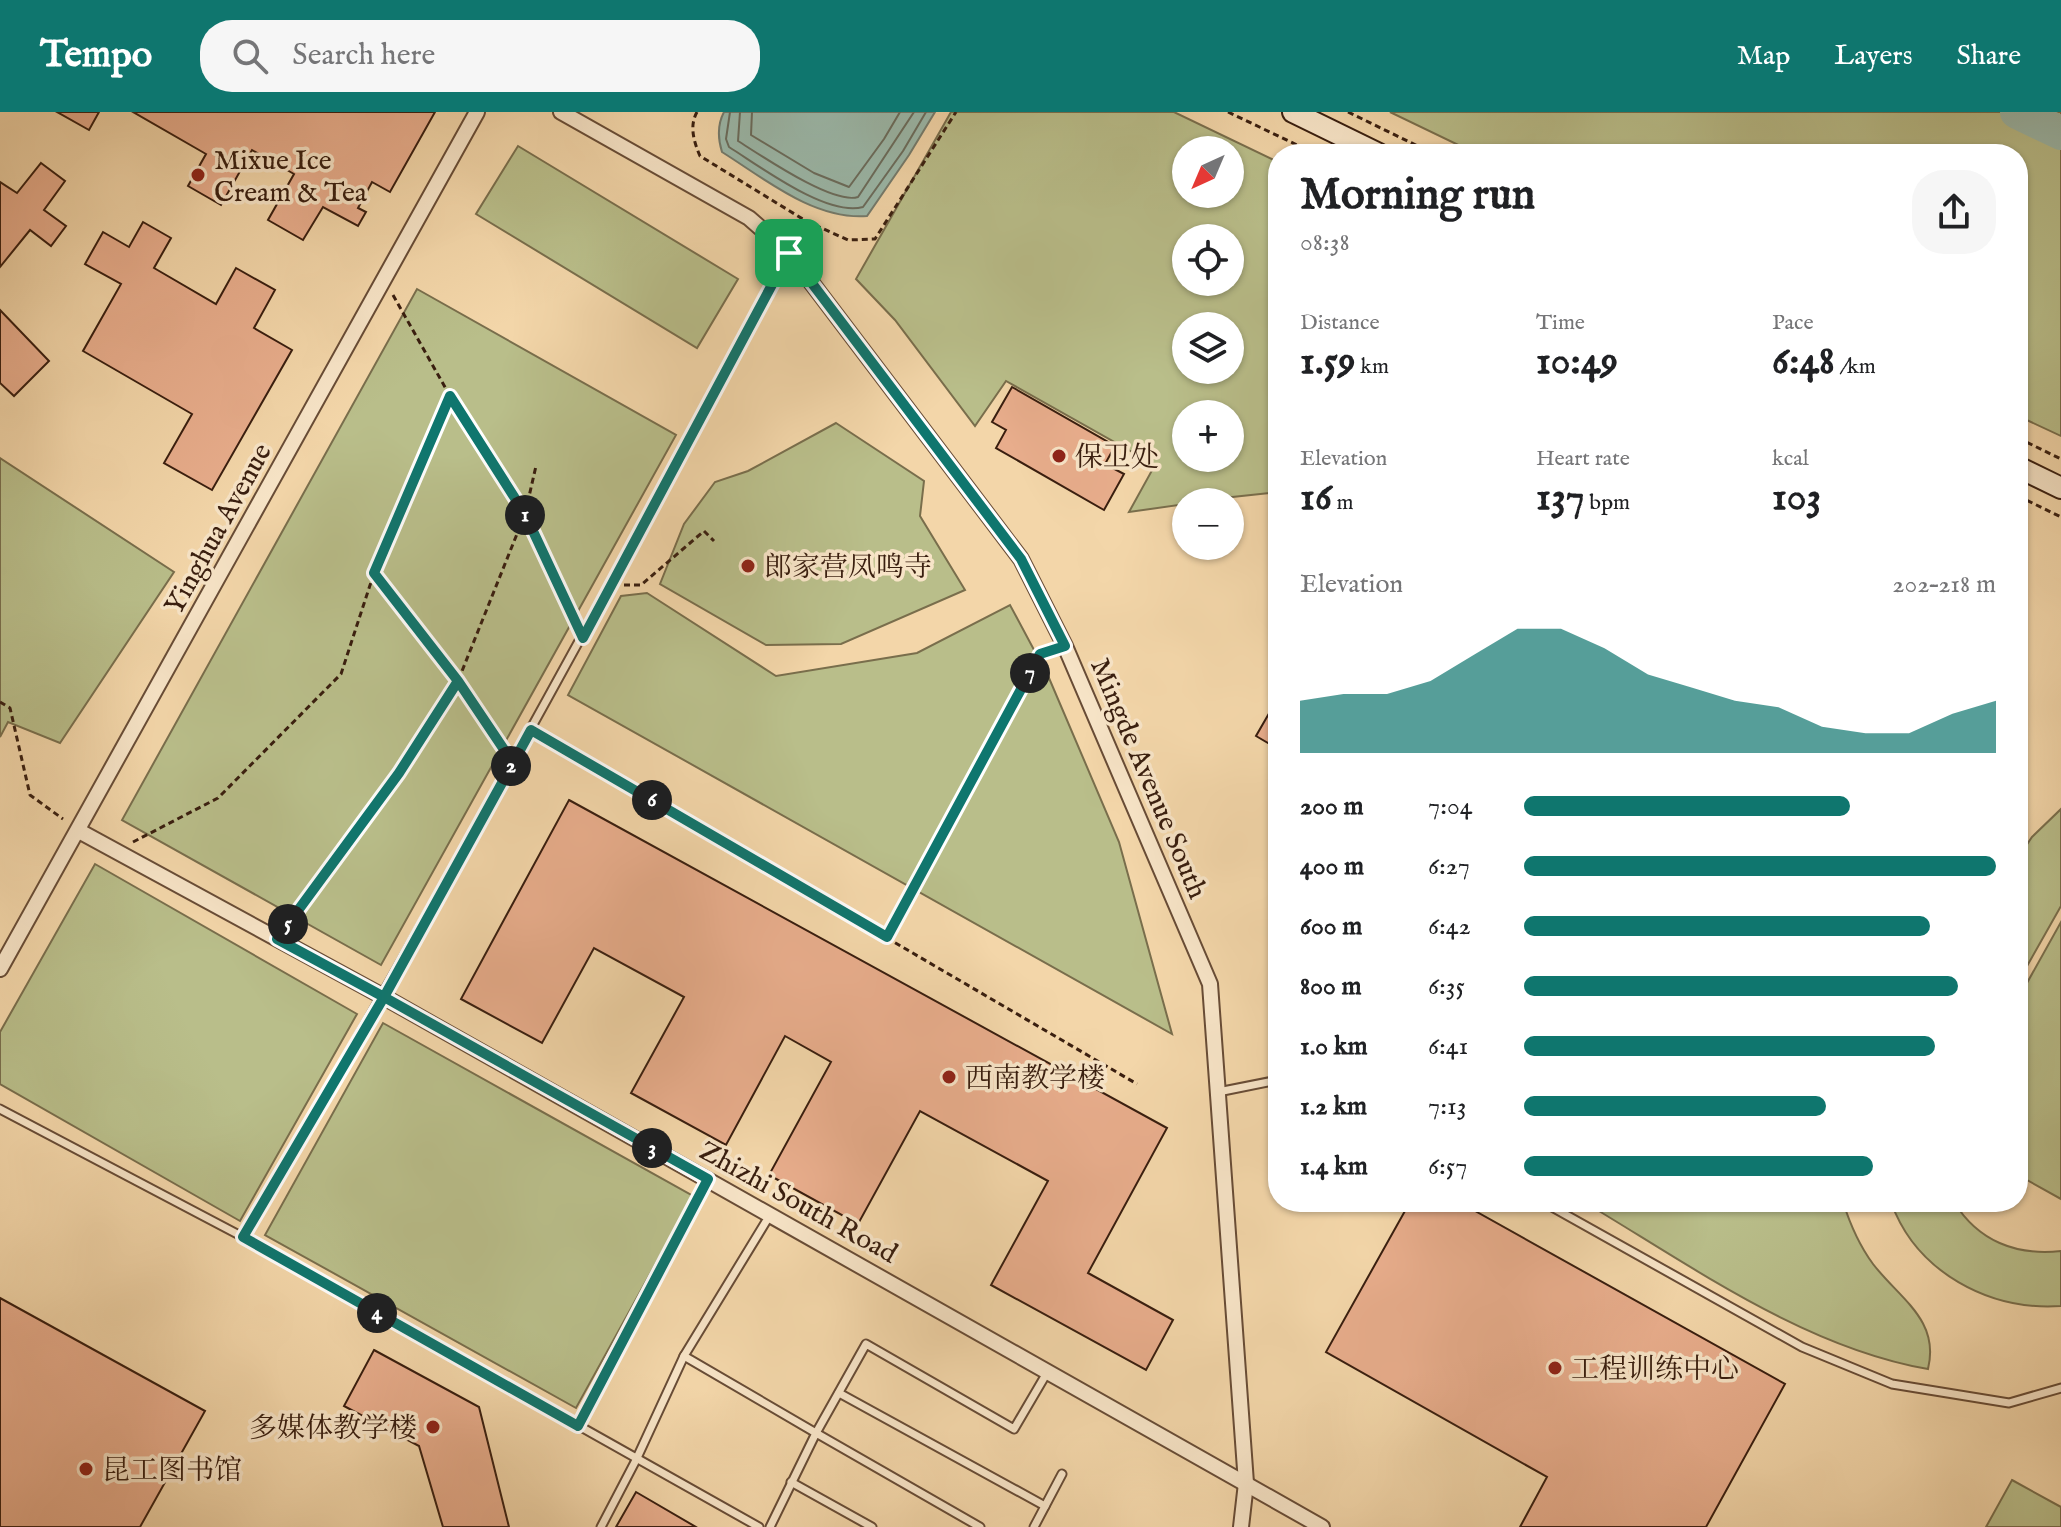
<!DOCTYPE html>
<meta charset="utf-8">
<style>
:root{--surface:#fff;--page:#f6f6f6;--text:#202124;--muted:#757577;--accent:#0f766e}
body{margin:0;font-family:"IM FELL English","Noto Serif SC",serif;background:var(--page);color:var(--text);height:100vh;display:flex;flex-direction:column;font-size:30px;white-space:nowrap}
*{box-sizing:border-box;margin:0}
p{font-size:26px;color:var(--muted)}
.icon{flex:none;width:44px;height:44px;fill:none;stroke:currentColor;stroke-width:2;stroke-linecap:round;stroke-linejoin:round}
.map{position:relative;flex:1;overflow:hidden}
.sheet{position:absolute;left:1268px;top:32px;width:760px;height:1068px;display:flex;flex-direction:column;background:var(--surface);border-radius:32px;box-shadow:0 2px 6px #0004}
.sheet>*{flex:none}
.needle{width:52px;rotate:224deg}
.fabs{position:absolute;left:1172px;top:24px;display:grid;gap:16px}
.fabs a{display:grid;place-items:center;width:72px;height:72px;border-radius:50%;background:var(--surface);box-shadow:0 2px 6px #0004;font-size:40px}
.pin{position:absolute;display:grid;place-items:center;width:68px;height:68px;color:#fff;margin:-34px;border-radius:16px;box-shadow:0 4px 12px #0006}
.km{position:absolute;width:40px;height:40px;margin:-20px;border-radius:50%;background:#222;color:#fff;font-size:22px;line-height:40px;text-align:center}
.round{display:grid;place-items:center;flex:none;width:84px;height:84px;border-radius:32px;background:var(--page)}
.headline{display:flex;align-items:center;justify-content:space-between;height:136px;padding:0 32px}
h1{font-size:44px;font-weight:800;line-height:60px}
.stats{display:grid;grid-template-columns:repeat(3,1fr);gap:12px;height:136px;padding:8px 32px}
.stats div{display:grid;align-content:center}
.stats b{font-size:40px;font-weight:800}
.stats small{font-size:22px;font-weight:400}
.stats p{font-size:22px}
.chart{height:224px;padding:16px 32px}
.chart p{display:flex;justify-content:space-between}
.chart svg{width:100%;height:144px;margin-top:8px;fill:var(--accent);opacity:.7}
ul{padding:0 32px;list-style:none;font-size:26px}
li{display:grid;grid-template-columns:128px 96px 1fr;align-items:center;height:60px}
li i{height:20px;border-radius:10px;background:var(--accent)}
header{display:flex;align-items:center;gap:48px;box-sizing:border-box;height:112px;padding:0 40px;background:var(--accent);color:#fff}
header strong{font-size:38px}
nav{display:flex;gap:44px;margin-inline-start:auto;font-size:28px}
.search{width:560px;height:72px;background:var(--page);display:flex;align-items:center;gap:20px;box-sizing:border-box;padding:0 28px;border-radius:32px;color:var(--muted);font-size:30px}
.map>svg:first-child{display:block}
</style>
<header>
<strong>Tempo</strong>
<div class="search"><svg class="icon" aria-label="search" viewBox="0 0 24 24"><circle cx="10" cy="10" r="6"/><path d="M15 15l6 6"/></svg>Search here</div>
<nav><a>Map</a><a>Layers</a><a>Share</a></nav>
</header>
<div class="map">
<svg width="2061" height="1415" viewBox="0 0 2061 1415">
<rect width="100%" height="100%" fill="#f3d6a9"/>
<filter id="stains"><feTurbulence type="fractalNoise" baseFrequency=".0025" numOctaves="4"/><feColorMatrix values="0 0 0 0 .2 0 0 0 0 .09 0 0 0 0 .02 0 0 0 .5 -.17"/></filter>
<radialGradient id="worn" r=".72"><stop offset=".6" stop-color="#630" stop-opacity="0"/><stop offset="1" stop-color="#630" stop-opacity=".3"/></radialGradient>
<g fill="#b9be8a" stroke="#796e4c" stroke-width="2" fill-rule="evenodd">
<path d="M 951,0 L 1174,0 L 1278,50 L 1278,380 L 1186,390 L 1186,392 L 1129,400 L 1155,353 L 1006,269 L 975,314 L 895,208 L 856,167 ZM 1186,38 L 1230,38 L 1230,82 L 1186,82 ZM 1186,126 L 1230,126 L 1230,170 L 1186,170 ZM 1186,214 L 1230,214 L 1230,258 L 1186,258 ZM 1186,302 L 1230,302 L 1230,346 L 1186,346 Z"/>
<path d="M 1390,0 L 2061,0 L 2061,324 L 2018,304 L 2018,42 L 1477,42 Z"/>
<path d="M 518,34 L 738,167 L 697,236 L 476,102 Z"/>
<path d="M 417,177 L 676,323 L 381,853 L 122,708 Z"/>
<path d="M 836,311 L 924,369 L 920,404 L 965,478 L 841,532 L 766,533 L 660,472 L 684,412 L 715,370 L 748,359 Z"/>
<path d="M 0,346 L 174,460 L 60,631 L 8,610 L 0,625 Z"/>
<path d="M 647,481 L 776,564 L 917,541 L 1010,493 L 1049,566 L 1119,730 L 1172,922 L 568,583 L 621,484 Z"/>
<path d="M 2061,697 L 2061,794 L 2018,870 L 2018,746 L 2032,725 Z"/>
<path d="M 95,752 L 357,902 L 240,1109 L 0,972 L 0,920 Z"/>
<path d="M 2061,810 L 2061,1087 L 2018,1063 L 2018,887 Z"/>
<path d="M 383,911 L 693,1084 L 576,1296 L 265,1123 Z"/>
<path d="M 1584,1090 L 1843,1090 C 1850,1112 1859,1133 1873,1152 C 1900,1187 1940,1208 1928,1257 C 1805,1236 1690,1153 1584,1090 Z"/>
<path d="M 1891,1090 L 1954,1090 C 1978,1129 2016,1144 2061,1139 L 2061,1194 C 1989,1199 1916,1160 1891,1090 Z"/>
<path d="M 2012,1368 L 2061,1395 L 2061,1415 L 1986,1415 Z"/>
</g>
<path fill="#9bb9ab" stroke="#747b6d" stroke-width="2" d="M 724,0 L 935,0 L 909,43 L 867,104 C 814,108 765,67 722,40 C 718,27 717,13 724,0 Z"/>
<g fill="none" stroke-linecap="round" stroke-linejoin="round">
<g stroke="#6a6c5d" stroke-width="2">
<path d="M 730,0 L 726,27 L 729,35 C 761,55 827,105 863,95 L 903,39 L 926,0"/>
<path d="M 740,0 L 738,29 C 762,44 833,93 858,85 L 914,0"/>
<path d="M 752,0 L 751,23 L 814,61 L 849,75 L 884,27 L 900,0"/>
</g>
<path stroke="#9bb9ab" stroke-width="34" d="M 2017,0 L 2061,21"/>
</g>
<g fill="#e8ad8c" stroke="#391e0f" stroke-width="2">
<path d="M 57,0 L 99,0 L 89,18 Z"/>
<path d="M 133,0 L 435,0 L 390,80 L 372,70 L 358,96 L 366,100 L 358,114 L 323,95 L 303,128 L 268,108 L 294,62 L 252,38 L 221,93 L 188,74 L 206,42 Z"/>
<path d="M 41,51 L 65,69 L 44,98 L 66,114 L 51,134 L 30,118 L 0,155 L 0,70 L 17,81 Z"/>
<path d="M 143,110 L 171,126 L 154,156 L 216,192 L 236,156 L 275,178 L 254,216 L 292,238 L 212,378 L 164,351 L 192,302 L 83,239 L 121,172 L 85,152 L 103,120 L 129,135 Z"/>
<path d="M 0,198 L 49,249 L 14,284 L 0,271 Z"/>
<path d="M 1012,275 L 1115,334 L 1105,352 L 1124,362 L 1104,398 L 996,336 L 1006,318 L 992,310 Z"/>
<path d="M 1278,586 L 1278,637 L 1256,624 Z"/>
<path d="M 569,688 L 1167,1016 L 1088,1161 L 1173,1208 L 1146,1258 L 991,1173 L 1048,1069 L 920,999 L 858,1112 L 769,1063 L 831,950 L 785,924 L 726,1033 L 631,981 L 684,885 L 594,836 L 542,931 L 461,887 Z"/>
<path d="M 1410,1090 L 1459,1090 L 1785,1272 L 1706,1415 L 1520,1415 L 1547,1365 L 1326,1240 Z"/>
<path d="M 0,1186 L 205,1299 L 140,1415 L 0,1415 Z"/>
<path d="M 374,1238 L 479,1295 L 509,1415 L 443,1415 L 419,1334 L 344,1294 Z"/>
<path d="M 636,1380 L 696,1415 L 616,1415 Z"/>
</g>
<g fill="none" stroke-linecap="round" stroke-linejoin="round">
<g stroke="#684c36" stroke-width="11">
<g id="lane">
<path d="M 905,789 L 1040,542 L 1065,534"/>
<path d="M 1218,980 L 1278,968"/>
<path d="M 0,997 L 243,1125 L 759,1415"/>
<path d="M 1543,1090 L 1802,1235 L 1892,1272 L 2009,1291 L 2061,1276"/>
<path d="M 770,1103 L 684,1244 L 816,1321 L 866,1232 L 1014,1317 L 1048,1259"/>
<path d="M 243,1125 C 432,801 612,472 789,141"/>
<path d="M 839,1281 L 1045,1394"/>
<path d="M 578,1314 L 707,1068"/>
<path d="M 791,1370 L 872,1415"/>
<path d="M 601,1415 L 636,1348 L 684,1244"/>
<path d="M 770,1415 L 816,1321 L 980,1415"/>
<path d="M 1034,1415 L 1062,1362"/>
</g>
</g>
<g stroke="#684c36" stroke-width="18">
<g id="street">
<path d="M 561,0 L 749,106 L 789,141 L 1021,447 L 1065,534 L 1210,872 L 1246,1371 L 1241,1415"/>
<path d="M 79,719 L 384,885 L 1322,1415"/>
<path d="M 0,857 L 477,0"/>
</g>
</g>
<g stroke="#391e0f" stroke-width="24">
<g id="secondary">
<path d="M 1293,0 L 1379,42"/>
<path d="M 2018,355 L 2061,376"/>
</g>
</g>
<g stroke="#391e0f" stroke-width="3" stroke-dasharray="6 4" stroke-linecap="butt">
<path d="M 697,0 C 689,14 694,30 700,44 L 806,109 L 848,128 L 875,127 L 956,0"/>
<path d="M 1228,0 L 1316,42"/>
<path d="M 1348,0 L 1434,42"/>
<path d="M 796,127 L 806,109"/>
<path d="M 393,183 L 450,284 L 525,402 L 574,508"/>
<path d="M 2018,326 L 2061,347"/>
<path d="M 2018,384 L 2061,405"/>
<path d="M 374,461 L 458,569 L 504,638"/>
<path d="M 624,473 L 641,473 L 704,419 L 714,429"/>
<path d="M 0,590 L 10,596 L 30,683 L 63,707"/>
<path d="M 541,624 L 1137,972"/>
<path d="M 133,730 L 218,686 L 341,562 L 374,461 L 450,284"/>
<path d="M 287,814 L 399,661 L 458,569 L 525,402 L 536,354"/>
<path d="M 887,825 L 900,800"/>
</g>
<use href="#lane" stroke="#f7e4c7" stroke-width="7"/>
<use href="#street" stroke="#f7e4c7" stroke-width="14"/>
<use href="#secondary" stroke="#f7e4c7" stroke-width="20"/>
</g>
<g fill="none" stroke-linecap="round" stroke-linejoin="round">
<g stroke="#fff" stroke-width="16">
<path id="route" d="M 789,141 L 583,526 L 525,402 L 450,284 L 374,461 L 458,569 L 513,651 L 384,885 L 708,1067 L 578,1314 L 243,1125 L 384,885 L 277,827 L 399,661 L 458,569 L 513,651 L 531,618 L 887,825 L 1040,542 L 1065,534 L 1021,447 L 789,141"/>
</g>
<use href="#route" stroke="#0f766e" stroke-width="10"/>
</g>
<g fill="#8f2418" stroke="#f7e4c7" stroke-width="3">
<circle cx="198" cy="63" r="8"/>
<circle cx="1059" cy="344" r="8"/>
<circle cx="748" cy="454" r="8"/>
<circle cx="949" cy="965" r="8"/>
<circle cx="1555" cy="1256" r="8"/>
<circle cx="433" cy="1315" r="8"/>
<circle cx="86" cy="1357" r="8"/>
</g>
<g text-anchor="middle" stroke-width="7" stroke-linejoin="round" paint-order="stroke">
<g font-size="28" fill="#391e0f" stroke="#f7e4c7" text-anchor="start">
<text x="214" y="57">Mixue Ice<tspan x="214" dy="32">Cream &amp; Tea</tspan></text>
<text x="1075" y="354">保卫处</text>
<text x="764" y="464">郎家营凤鸣寺</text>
<text x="965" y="975">西南教学楼</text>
<text x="1571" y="1266">工程训练中心</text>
<text x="417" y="1325" text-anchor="end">多媒体教学楼</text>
<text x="102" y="1367">昆工图书馆</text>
</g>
<g font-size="28" fill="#391e0f" stroke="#f7e4c7">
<text transform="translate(217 416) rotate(-61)" y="10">Yinghua Avenue</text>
<text transform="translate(1150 666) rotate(67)" y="10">Mingde Avenue South</text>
<text transform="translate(799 1089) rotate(29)" y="10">Zhizhi South Road</text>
</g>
</g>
<rect width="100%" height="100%" filter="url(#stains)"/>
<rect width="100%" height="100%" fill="url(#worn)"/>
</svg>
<div class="fabs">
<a><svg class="needle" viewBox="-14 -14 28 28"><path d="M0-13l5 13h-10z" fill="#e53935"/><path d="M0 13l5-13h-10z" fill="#757577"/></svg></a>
<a><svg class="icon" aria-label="locate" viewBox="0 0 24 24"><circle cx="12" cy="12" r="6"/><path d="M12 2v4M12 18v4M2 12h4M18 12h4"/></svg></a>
<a><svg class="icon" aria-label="layers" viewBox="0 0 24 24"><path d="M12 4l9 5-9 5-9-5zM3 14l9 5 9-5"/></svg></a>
<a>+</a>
<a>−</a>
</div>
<div class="pin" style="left:789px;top:141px;background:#1e9e55"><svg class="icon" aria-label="arrive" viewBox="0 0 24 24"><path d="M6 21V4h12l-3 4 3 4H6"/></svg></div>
<b class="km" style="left:525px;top:403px">1</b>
<b class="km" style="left:511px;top:654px">2</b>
<b class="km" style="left:652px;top:1036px">3</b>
<b class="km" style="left:377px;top:1201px">4</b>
<b class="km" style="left:288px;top:812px">5</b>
<b class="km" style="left:652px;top:688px">6</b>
<b class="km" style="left:1030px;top:561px">7</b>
<section class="sheet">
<div class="headline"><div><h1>Morning run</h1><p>08:38</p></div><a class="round"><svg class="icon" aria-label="share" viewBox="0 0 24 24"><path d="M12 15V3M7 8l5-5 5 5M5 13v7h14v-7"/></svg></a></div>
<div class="stats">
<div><p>Distance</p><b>1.59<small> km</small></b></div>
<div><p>Time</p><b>10:49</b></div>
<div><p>Pace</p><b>6:48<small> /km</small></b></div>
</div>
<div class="stats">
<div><p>Elevation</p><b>16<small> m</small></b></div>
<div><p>Heart rate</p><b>137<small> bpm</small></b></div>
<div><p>kcal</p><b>103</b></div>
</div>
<div class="chart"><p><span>Elevation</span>202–218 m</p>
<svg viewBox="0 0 160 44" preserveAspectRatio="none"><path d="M0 44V28L10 26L20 26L30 22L40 14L50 6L60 6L70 12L80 20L90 24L100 28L110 30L120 36L130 38L140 38L150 32L160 28V44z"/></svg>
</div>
<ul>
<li><b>200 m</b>7:04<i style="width:69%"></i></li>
<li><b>400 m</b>6:27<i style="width:100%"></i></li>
<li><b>600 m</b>6:42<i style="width:86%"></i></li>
<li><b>800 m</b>6:35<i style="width:92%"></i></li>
<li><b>1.0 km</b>6:41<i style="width:87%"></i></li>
<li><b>1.2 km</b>7:13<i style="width:64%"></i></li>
<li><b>1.4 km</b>6:57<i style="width:74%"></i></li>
</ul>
</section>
</div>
